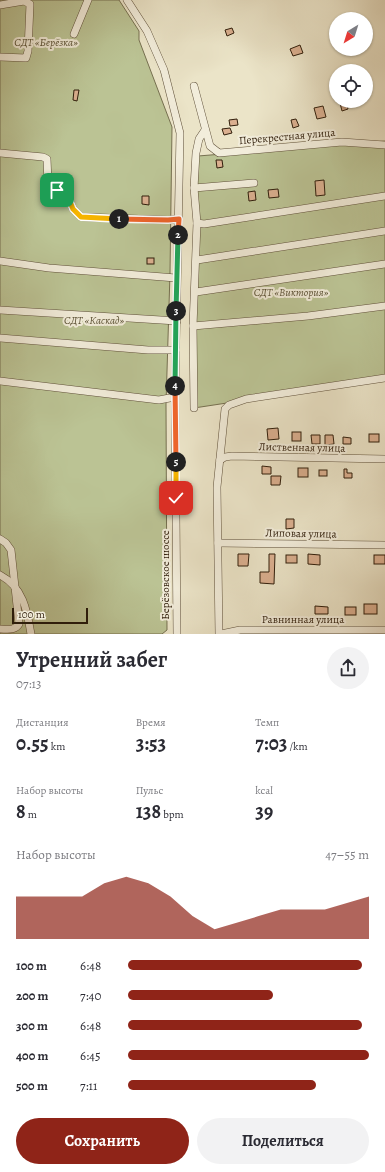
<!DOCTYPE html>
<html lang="ru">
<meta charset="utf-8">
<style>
:root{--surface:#fff;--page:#f2f2f3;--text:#2b2b33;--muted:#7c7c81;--accent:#8f2418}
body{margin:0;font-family:Alegreya,serif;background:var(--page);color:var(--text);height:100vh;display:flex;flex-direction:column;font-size:15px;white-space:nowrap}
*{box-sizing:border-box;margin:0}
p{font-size:13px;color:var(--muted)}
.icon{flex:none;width:22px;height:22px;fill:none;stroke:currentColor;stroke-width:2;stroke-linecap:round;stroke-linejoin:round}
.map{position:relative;height:634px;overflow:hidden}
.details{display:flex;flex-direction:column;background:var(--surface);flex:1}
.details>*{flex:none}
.needle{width:26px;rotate:218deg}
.buttons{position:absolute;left:329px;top:12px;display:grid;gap:8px}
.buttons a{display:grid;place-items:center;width:44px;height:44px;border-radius:50%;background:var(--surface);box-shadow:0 1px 3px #0004;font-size:20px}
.scale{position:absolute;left:12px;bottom:10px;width:76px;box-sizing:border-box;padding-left:4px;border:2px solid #301e0b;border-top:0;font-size:11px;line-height:14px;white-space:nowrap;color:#301e0b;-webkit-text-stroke:3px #f2eddb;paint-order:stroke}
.pin{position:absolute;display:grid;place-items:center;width:34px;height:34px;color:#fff;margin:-17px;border-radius:8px;box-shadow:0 2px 6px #0006}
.km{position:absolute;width:20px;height:20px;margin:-10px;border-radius:50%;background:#222;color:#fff;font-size:11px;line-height:20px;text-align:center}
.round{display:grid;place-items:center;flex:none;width:42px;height:42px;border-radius:21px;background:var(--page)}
.head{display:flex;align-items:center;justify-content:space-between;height:68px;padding:0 16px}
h1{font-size:22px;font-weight:700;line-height:30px}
.metrics{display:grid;grid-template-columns:repeat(3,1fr);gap:6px;height:68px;padding:4px 16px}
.metrics div{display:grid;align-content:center}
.metrics b{font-size:20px;font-weight:700}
.metrics small{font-size:11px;font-weight:400}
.metrics p{font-size:11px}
.chart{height:112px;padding:8px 16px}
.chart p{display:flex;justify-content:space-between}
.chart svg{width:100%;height:72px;margin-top:4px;fill:var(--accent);opacity:.7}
.button{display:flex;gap:8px;margin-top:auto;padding:8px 16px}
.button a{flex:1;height:46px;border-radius:24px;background:var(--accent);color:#fff;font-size:16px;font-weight:700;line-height:46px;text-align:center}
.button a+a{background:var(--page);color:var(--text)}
ul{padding:0 16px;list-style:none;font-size:13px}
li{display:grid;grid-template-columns:64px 48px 1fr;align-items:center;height:30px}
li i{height:10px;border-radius:5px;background:var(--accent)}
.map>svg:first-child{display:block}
</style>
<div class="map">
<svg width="385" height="634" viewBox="0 0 385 634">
<rect width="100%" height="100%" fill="#ebe4c8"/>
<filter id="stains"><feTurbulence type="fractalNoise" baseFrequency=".005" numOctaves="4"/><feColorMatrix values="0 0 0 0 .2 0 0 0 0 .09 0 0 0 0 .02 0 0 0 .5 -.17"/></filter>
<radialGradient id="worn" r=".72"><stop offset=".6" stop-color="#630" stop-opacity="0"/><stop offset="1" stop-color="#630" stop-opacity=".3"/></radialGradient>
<g fill="#bbc394" stroke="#767050">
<path d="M 0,0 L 119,0 L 139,31 L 139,40 L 172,127 L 170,273 L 166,404 L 167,630 L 162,634 L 0,634 Z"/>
<path d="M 385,141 L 385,379 L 194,408 L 198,156 Z"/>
</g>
<g fill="#daaf8f" stroke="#301e0b">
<path d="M 232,28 L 234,33 L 227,36 L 225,30 Z"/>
<path d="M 300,45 L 303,53 L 293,56 L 290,49 Z"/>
<path d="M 74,90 L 79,90 L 77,101 L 73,100 Z"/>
<path d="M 346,101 L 348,109 L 342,111 L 340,103 Z"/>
<path d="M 323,106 L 326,117 L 317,119 L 314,108 Z"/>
<path d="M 237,119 L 238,125 L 230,126 L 229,120 Z"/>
<path d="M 296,119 L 299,126 L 293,128 L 291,120 Z"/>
<path d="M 230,128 L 232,133 L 224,135 L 222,129 Z"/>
<path d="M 216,160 L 222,160 L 223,167 L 217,168 Z"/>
<path d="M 324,180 L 325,195 L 316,196 L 315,181 Z"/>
<path d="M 278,189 L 279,197 L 269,198 L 268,190 Z"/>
<path d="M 255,191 L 256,200 L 249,201 L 248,192 Z"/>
<path d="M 142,196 L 149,196 L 149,205 L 142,204 Z"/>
<rect x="147" y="258" width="7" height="6"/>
<path d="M 278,428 L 279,439 L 268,440 L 267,429 Z"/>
<rect x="292" y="432" width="9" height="9"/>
<rect x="369" y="434" width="10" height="8"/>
<path d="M 311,435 L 320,435 L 320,444 L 312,444 Z"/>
<path d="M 325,435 L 333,435 L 334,444 L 325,445 Z"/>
<path d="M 343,437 L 351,438 L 351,444 L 343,444 Z"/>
<path d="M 262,466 L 271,467 L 271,474 L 262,474 Z"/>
<rect x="298" y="468" width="10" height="9"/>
<path d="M 344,469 L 347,469 L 347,473 L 352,473 L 352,478 L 344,478 Z"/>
<rect x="319" y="470" width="8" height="6"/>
<path d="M 271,476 L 281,476 L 280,485 L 271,485 Z"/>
<path d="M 286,519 L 294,519 L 294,528 L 286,529 Z"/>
<path d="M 238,554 L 249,554 L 248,566 L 238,566 Z"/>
<path d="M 269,554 L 275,554 L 274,584 L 260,583 L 260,572 L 269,572 Z"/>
<path d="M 308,554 L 320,555 L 320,565 L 308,564 Z"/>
<rect x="286" y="555" width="11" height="8"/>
<rect x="374" y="555" width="11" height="9"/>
<rect x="364" y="604" width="13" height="10"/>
<path d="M 315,606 L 328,607 L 328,614 L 315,614 Z"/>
<rect x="345" y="607" width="11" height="8"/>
</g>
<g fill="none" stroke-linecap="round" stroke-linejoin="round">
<g stroke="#5f503a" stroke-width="8">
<g id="minor">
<path d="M 127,0 L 147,31 L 164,70 L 180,133 L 175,393 L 177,634"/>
<path d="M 0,5 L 24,1 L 30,4 L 28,51 L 26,58 L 0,57"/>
<path d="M 74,34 L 88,0"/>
<path d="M 194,86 L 210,146 L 219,153 L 342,142 L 385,145"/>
<path d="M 0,153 L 43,157 L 47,159 L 48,183 L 68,197 L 73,209 L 81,217 L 168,220 L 179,219"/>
<path d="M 194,188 L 254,183"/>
<path d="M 197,223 L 204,224 L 385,196"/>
<path d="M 197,260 L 385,231"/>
<path d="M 0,261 L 49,268 L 176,278"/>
<path d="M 196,292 L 385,264"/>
<path d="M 0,310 L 177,321"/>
<path d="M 193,326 L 308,316 L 385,306"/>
<path d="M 0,338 L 148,350 L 176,350"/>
<path d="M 0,381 L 159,400 L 175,397"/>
<path d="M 194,408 L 193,326 L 197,223 L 194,188 L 196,153 L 199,139 L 205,130"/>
<path d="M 220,460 L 225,457 L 232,456 L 385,459"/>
<path d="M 0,539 L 6,543 L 11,550 L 19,624 C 15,631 7,629 0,629"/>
<path d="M 218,543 L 385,545"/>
<path d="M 0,575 C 23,587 27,610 31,634"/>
<path d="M 219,634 L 217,487 L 225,409 L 229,405 L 246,399 L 385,378"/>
<path d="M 221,634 L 240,630 L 385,630"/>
</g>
</g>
<use href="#minor" stroke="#f2eddb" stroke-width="7"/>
</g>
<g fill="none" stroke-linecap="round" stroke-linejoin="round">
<g stroke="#fff" stroke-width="8">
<path id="split-1" d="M 57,190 L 68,197 L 73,209 L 81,217 L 119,219"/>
</g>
<g stroke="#fff" stroke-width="8">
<path id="split-2" d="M 119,219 L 168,220 L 179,219 L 178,235"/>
</g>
<g stroke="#fff" stroke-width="8">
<path id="split-3" d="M 176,311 L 178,235"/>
</g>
<g stroke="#fff" stroke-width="8">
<path id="split-4" d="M 175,386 L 176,311"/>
</g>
<g stroke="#fff" stroke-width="8">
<path id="split-5" d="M 175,386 L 176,462"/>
</g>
<g stroke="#fff" stroke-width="8">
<path id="split-6" d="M 176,462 L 176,498"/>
</g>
<use href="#split-1" stroke="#f5b400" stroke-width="5"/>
<use href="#split-2" stroke="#f0652b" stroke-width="5"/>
<use href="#split-3" stroke="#22a559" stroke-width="5"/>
<use href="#split-4" stroke="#22a559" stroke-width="5"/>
<use href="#split-5" stroke="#f0652b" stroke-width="5"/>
<use href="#split-6" stroke="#f5b400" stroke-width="5"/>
</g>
<g text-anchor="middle" stroke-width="4" stroke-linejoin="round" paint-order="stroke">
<g font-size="11" font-style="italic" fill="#5a5034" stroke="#f2eddb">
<text x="46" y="46">СДТ «Берёзка»</text>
<text x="291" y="296">СДТ «Виктория»</text>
<text x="94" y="324">СДТ «Каскад»</text>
</g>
<g font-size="11" fill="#301e0b" stroke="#f2eddb">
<text transform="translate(287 136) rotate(-5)" y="4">Перекрестная улица</text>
<text transform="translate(302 447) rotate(1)" y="4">Лиственная улица</text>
<text transform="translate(301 533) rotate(1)" y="4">Липовая улица</text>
<text transform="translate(165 575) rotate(-90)" y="4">Берёзовское шоссе</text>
<text x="303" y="623">Равнинная улица</text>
</g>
</g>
<rect width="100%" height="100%" filter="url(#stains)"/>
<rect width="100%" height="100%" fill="url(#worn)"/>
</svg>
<div class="buttons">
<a><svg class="needle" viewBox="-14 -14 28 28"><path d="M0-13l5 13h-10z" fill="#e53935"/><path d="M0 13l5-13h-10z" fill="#7c7c81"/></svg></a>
<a><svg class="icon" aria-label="locate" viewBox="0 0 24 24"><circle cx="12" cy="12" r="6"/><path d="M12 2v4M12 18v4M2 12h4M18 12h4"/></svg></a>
</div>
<div class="scale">100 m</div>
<div class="pin" style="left:57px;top:190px;background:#1e9e55"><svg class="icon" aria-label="arrive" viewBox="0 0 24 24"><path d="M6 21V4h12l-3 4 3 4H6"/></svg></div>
<div class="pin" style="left:176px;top:498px;background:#d93025"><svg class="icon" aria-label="check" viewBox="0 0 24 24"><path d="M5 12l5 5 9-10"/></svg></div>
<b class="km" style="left:119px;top:219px">1</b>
<b class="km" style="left:178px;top:235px">2</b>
<b class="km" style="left:176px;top:311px">3</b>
<b class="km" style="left:175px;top:386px">4</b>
<b class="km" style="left:176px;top:462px">5</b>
</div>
<section class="details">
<div class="head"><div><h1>Утренний забег</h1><p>07:13</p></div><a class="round"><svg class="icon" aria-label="share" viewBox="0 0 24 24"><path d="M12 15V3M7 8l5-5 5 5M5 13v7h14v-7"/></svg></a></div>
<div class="metrics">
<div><p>Дистанция</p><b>0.55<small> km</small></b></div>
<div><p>Время</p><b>3:53</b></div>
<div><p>Темп</p><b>7:03<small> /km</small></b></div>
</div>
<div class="metrics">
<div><p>Набор высоты</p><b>8<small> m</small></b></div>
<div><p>Пульс</p><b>138<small> bpm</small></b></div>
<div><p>kcal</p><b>39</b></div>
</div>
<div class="chart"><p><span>Набор высоты</span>47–55 m</p>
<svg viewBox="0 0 160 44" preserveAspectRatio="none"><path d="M0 44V18L10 18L20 18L30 18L40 10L50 6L60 10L70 18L80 30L90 38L100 34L110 30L120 26L130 26L140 26L150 22L160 18V44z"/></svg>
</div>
<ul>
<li><b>100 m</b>6:48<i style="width:97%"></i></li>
<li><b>200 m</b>7:40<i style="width:60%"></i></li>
<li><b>300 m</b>6:48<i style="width:97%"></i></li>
<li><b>400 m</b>6:45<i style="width:100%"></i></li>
<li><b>500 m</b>7:11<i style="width:78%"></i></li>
</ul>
<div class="button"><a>Сохранить</a><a>Поделиться</a></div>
</section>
